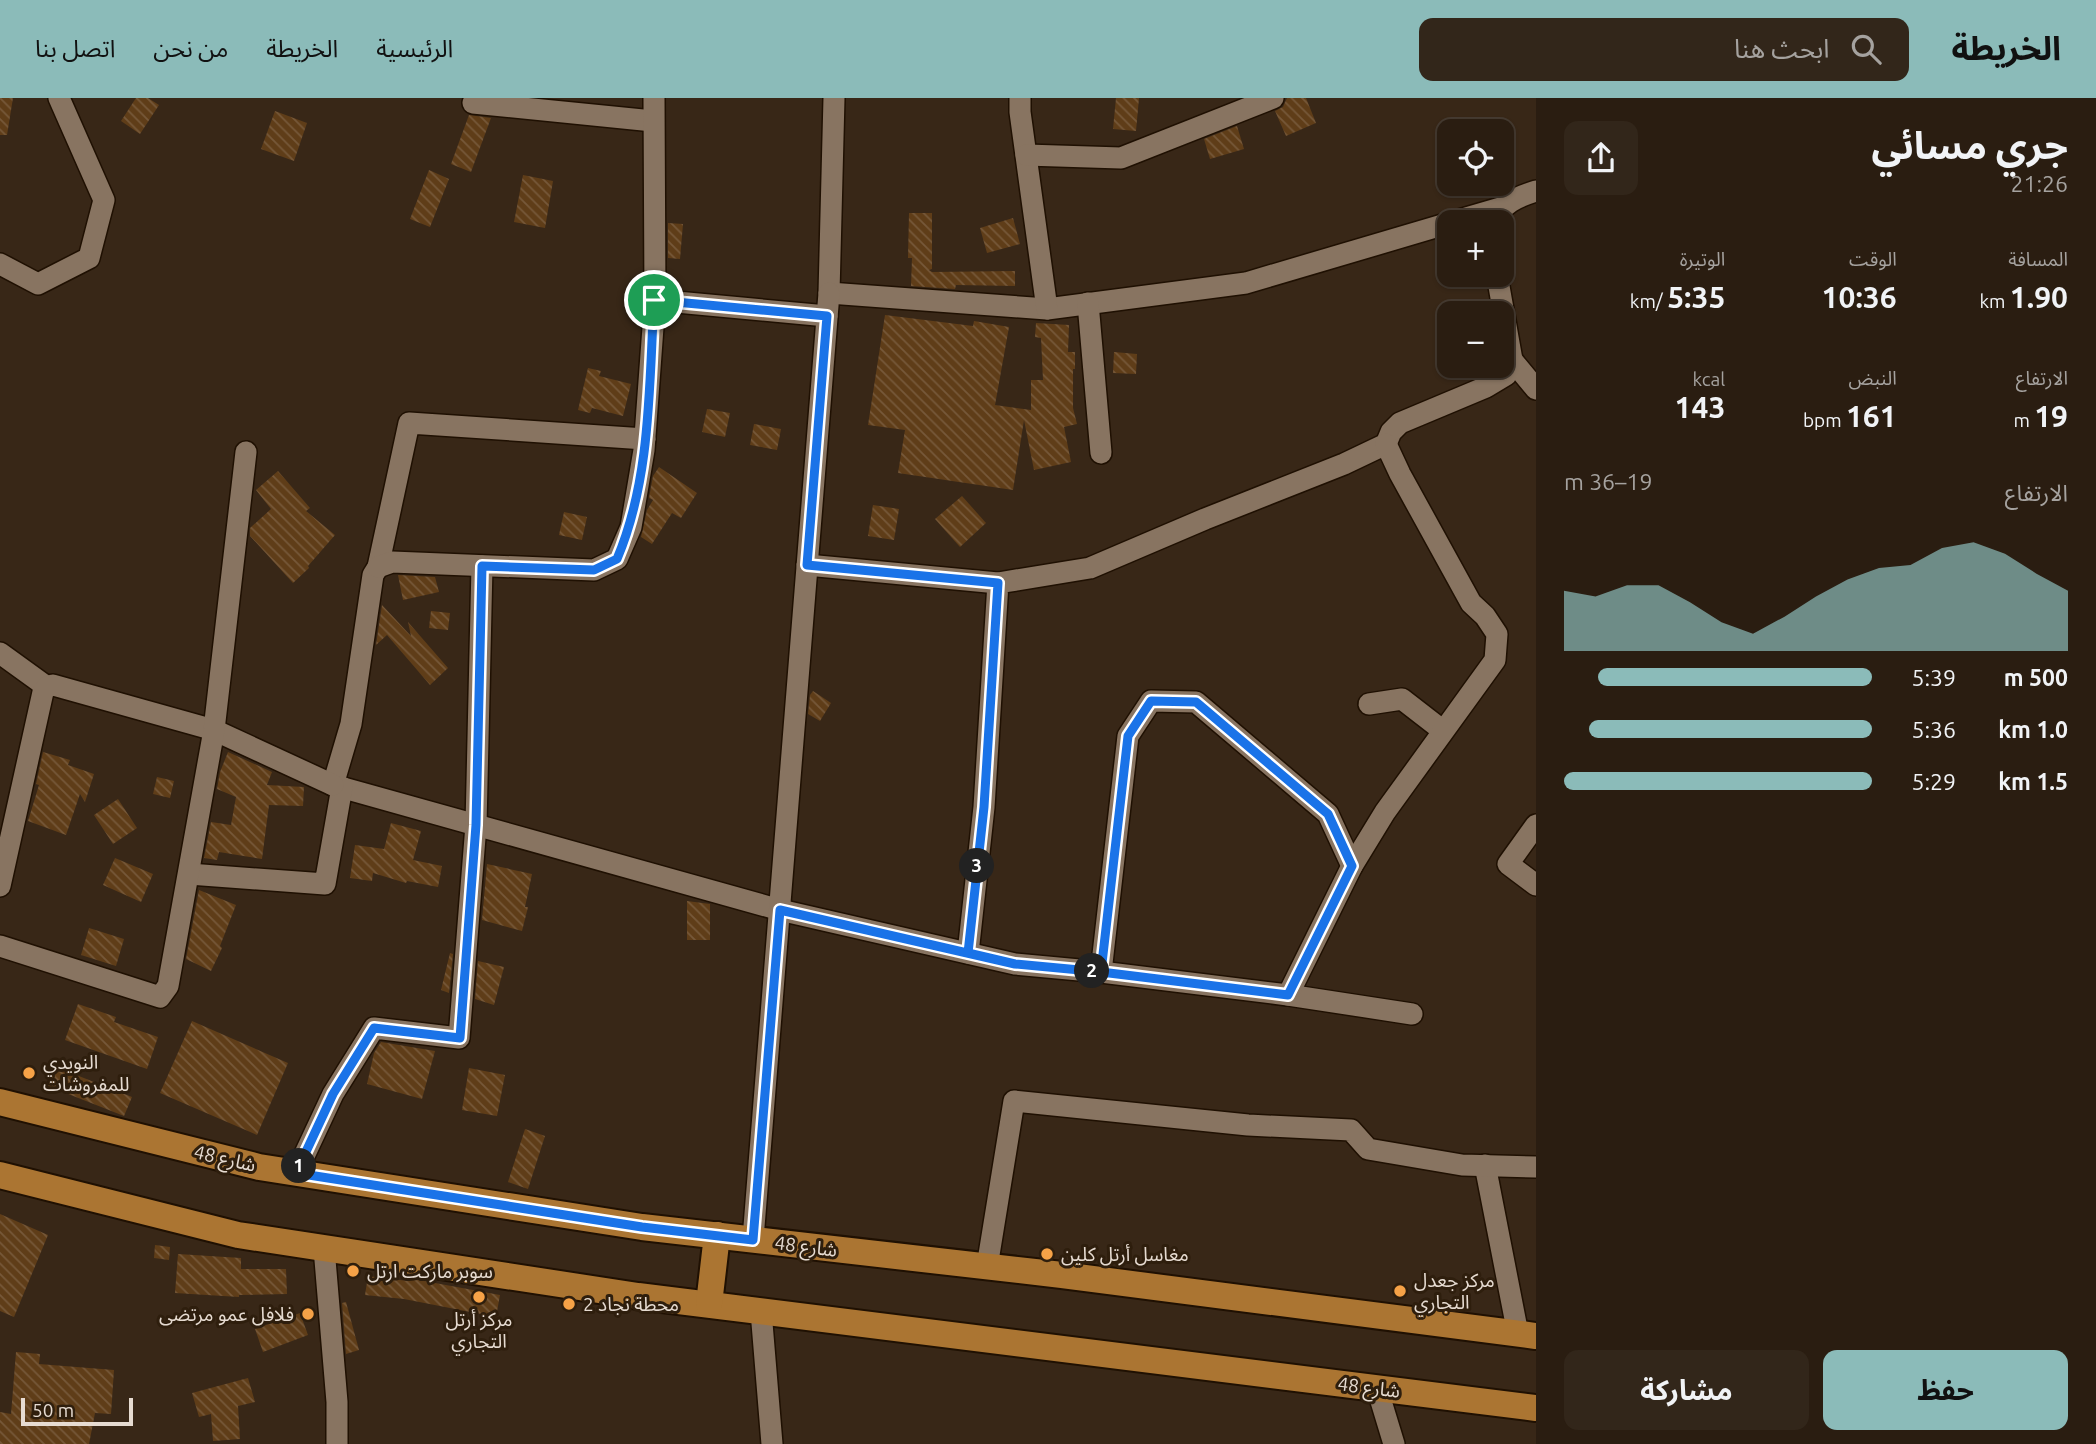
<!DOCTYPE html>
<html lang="ar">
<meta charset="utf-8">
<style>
:root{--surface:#2a1d11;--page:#32261a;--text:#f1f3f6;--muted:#a5a29f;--line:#463b31;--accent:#8bbbb9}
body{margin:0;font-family:Ubuntu,"Noto Sans Arabic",sans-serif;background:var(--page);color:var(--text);direction:rtl;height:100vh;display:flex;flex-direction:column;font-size:26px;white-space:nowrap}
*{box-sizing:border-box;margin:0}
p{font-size:23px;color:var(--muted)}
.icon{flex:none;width:38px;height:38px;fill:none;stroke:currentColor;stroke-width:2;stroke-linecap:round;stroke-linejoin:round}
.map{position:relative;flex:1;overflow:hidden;direction:ltr}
.details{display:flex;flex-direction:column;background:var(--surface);width:560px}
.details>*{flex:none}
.controls{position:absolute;left:1437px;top:21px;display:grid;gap:14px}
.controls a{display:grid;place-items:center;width:77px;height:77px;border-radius:14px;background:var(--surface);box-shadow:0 2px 5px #0004,0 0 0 2px var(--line);font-size:35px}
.scale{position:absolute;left:21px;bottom:18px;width:112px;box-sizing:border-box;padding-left:7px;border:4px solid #e6dbd1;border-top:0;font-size:19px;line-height:24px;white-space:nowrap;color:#e6dbd1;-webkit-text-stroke:5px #2e1e0d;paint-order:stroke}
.pin{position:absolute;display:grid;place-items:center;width:60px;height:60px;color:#fff;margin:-30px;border:4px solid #fff;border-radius:50%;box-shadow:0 2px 7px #0007}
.km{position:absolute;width:35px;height:35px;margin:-18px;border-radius:50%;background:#222;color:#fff;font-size:19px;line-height:35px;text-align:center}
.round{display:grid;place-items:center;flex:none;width:74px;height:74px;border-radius:14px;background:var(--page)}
.head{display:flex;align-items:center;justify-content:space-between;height:119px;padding:0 28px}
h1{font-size:38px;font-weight:700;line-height:52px}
.figures{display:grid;grid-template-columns:repeat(3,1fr);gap:10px;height:119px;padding:7px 28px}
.figures div{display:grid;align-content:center}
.figures b{font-size:30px;font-weight:700}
.figures small{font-size:19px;font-weight:400}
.figures p{font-size:19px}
.chart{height:196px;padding:14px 28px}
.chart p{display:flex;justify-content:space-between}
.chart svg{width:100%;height:126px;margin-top:7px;fill:var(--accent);opacity:.7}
.action{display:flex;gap:14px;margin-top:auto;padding:14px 28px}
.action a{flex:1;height:80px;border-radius:14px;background:var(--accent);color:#111;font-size:28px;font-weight:700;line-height:80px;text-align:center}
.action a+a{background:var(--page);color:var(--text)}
ul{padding:0 28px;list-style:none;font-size:23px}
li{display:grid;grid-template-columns:112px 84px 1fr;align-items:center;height:52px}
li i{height:18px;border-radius:9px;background:var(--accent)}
header{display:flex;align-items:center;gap:42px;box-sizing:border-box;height:98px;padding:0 35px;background:var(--accent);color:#111}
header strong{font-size:33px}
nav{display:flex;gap:38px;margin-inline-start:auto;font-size:24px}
.search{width:490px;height:63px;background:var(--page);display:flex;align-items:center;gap:18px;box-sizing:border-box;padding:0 24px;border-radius:14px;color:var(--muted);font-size:26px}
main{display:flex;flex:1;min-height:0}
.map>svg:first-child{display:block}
</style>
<header>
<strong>الخريطة</strong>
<div class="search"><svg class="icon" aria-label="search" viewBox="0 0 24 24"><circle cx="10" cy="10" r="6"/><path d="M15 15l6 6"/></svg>ابحث هنا</div>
<nav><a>الرئيسية</a><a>الخريطة</a><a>من نحن</a><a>اتصل بنا</a></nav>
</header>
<main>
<section class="details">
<div class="head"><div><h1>جري مسائي</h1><p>21:26</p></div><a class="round"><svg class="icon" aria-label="share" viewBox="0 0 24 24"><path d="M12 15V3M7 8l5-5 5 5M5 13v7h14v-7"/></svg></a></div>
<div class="figures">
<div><p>المسافة</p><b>1.90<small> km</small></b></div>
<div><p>الوقت</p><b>10:36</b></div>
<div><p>الوتيرة</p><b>5:35<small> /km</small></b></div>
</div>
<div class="figures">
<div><p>الارتفاع</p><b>19<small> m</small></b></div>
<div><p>النبض</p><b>161<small> bpm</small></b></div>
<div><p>kcal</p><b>143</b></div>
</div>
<div class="chart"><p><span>الارتفاع</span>19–36 m</p>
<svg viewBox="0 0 160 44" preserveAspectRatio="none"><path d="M0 44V23L10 25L20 21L30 21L40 27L50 34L60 38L70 32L80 25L90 19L100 15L110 14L120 8L130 6L140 10L150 17L160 23V44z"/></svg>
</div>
<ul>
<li><b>500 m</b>5:39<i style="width:89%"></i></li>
<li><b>1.0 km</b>5:36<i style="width:92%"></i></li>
<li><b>1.5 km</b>5:29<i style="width:100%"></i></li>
</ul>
<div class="action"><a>حفظ</a><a>مشاركة</a></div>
</section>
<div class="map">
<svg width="1536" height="1346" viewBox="0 0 1536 1346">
<defs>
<pattern id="building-back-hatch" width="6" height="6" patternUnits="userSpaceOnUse" patternTransform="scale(1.75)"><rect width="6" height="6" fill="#5f3d18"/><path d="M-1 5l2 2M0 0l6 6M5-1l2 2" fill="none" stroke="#765839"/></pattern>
</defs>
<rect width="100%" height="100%" fill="#382717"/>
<g fill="url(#building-back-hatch)">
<path d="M 0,0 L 13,0 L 7,37 L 0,37 Z"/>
<path d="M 136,0 L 148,0 L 159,7 L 140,36 L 121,23 Z"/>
<path d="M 1116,0 L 1139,0 L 1136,33 L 1113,31 Z"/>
<path d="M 1287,0 L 1306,0 L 1316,25 L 1286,38 L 1275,13 L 1283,9 Z"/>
<path d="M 275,13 L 307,25 L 294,63 L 261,51 Z"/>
<path d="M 469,17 L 491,20 L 471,74 L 451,66 Z"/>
<path d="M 1237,28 L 1244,51 L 1210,61 L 1204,41 Z"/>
<path d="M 429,72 L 449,81 L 430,129 L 410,121 Z"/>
<path d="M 523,77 L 553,83 L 545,130 L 514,124 Z"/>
<path d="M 909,115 L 932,115 L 932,171 L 929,172 L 932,174 L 1015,173 L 1015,188 L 956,187 L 955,191 L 911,188 L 912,160 L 908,160 Z"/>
<path d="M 1013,120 L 1020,146 L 987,155 L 980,130 Z"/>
<path d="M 668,125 L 683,126 L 680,161 L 668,160 Z"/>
<path d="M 885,217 L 973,228 L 974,223 L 1009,229 L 995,307 L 1031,312 L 1031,282 L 1043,282 L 1041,240 L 1035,239 L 1036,225 L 1069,227 L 1068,254 L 1075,254 L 1075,271 L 1073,271 L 1073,310 L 1077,326 L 1064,329 L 1071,364 L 1034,372 L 1024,322 L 1013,392 L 898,375 L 905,332 L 868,327 Z"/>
<path d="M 1114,254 L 1137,256 L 1136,276 L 1113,275 Z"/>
<path d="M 588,270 L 601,273 L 599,278 L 631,286 L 623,318 L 592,310 L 590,315 L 578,312 Z"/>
<path d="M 707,311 L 730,315 L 725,339 L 702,334 Z"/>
<path d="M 754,326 L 781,331 L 777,352 L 750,347 Z"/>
<path d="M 659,369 L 697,395 L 681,420 L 672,415 L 652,446 L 641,439 L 647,412 L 653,402 L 649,400 L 653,378 Z"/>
<path d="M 278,373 L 310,410 L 306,413 L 335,437 L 308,468 L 309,470 L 293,485 L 250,438 L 250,430 L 271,411 L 256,392 Z"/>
<path d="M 962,398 L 986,425 L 960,449 L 935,421 Z"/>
<path d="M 873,407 L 899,411 L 894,442 L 868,438 Z"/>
<path d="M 564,414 L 587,419 L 582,442 L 559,437 Z"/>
<path d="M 398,477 L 435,479 L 439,494 L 403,502 Z"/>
<path d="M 382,507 L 411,538 L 408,524 L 448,570 L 430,587 L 387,537 L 376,547 Z"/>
<path d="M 431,513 L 450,515 L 448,532 L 429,530 Z"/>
<path d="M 813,593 L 831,605 L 820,623 L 808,616 L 810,597 Z"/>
<path d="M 43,654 L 70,662 L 68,667 L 94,676 L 85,704 L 80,696 L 66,737 L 28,723 L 39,687 L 36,686 Z"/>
<path d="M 228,654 L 272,674 L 267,687 L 304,689 L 303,708 L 269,707 L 262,761 L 219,754 L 217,762 L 204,760 L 211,724 L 231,727 L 236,699 L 217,691 L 220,674 Z"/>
<path d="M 157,679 L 174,683 L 170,700 L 153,696 Z"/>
<path d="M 118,701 L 137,730 L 113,746 L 94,717 Z"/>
<path d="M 391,725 L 421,733 L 413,762 L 442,768 L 438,789 L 407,783 L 406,785 L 373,775 L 372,783 L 350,780 L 355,747 L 384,751 Z"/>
<path d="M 115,760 L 153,776 L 141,804 L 103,787 Z"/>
<path d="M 487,766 L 532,776 L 525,809 L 528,809 L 522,833 L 482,822 Z"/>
<path d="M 199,792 L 236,807 L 220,848 L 222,850 L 211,873 L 186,861 Z"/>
<path d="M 687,803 L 710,806 L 710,842 L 687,842 Z"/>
<path d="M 89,830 L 124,841 L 116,868 L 81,857 Z"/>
<path d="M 450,855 L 453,856 L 449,895 L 441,892 Z"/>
<path d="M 478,863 L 504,869 L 494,907 L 475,901 Z"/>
<path d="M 78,906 L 116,919 L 114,924 L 158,939 L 147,971 L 65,942 Z"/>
<path d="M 192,923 L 288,965 L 257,1037 L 160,995 Z"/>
<path d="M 381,944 L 435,953 L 422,1001 L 367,986 L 374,955 Z"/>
<path d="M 56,969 L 132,999 L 124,1018 L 48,988 Z"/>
<path d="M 469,970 L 505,977 L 497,1018 L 462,1012 Z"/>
<path d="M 525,1031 L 545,1038 L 528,1091 L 508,1084 Z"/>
<path d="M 0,1116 L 48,1137 L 14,1219 L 0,1213 Z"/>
<path d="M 155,1147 L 170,1149 L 169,1162 L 154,1160 Z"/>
<path d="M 178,1156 L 241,1160 L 241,1171 L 286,1171 L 287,1196 L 239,1197 L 239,1199 L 175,1195 Z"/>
<path d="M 368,1178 L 408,1183 L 408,1180 L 500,1197 L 496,1219 L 404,1201 L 365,1197 Z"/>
<path d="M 346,1204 L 359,1252 L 346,1256 L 342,1205 Z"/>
<path d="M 300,1215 L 308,1237 L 263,1254 L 255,1231 Z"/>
<path d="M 16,1254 L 40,1256 L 39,1266 L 114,1272 L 111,1316 L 95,1315 L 89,1346 L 0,1346 L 0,1314 L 11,1316 Z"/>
<path d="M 248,1280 L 255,1304 L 238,1308 L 240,1341 L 213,1343 L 211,1316 L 199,1319 L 192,1295 Z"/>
</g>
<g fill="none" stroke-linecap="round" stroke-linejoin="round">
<g stroke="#1f1002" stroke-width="24">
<g id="minor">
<path d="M 834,0 L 829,195 L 1047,211 L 1246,185 L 1449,125"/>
<path d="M 1020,0 L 1020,14 L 1047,211"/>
<path d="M 473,5 L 653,23"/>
<path d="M 1026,57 L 1121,60 L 1273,0"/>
<path d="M 1452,124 L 1500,110"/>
<path d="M 1494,124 C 1502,105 1517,99 1536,93"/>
<path d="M 0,166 L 38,186 L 89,160 L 104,102 L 59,0"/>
<path d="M 655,202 L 827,218"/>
<path d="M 1088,205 L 1101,355"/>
<path d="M 1512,262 L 1536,291"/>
<path d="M 645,341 L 409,325 L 378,469 L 373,477 L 351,626 L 333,687 L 780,812 L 1015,866 L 1101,874 L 1288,897 L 1412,916"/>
<path d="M 807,467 L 998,485"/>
<path d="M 378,469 L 392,464 L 594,472 L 617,461 L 631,429 L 644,352 L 655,202 L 654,0"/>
<path d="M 0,555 L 47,589"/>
<path d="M 1369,606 L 1402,601 L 1442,632"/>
<path d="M 1536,727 L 1508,766 L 1536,787"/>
<path d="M 189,776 L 325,786 L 342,689"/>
<path d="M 0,788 L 43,594 L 47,589 L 53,587 L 214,632 L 333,687"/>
<path d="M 0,848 L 160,899 L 168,888 L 214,632 L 246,354"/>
<path d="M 968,855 L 984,709 L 998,485 L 1090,470 L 1205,421 L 1344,366 L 1386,346 L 1391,334 L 1400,325 L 1486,289 L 1506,277 L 1512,262 L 1497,177"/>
<path d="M 1101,874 L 1128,638 L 1151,603 L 1196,604 L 1328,716 L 1352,768"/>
<path d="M 1288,897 L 1352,768 L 1385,714 L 1495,562 L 1497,536 L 1485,518 L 1471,505 L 1400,376 L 1386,346"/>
<path d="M 1485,1067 L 1518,1236"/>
<path d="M 296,1075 L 333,996 L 374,930 L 459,940 L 476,727 L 482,468"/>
<path d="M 753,1141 L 829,195"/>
<path d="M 324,1150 L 337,1304 L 337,1346"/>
<path d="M 987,1169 L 1014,1003 L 1248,1027 L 1351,1032 L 1368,1051 L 1462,1067 L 1536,1069"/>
<path d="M 761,1213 L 772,1346"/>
<path d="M 1377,1290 L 1394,1346"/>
</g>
</g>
<g stroke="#1f1002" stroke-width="30">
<g id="major">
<path d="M 0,1004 L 259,1069 L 642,1129 L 1062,1177 L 1536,1238"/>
<path d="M 0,1077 L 238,1137 L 638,1198 L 1536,1310"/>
<path d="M 709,1206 L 717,1137"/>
</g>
</g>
<use href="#minor" stroke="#887461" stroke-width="21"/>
<use href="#major" stroke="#ab7532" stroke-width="26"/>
</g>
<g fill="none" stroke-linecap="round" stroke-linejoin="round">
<g stroke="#fff" stroke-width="14">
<path id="route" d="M 654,202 C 649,288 651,381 617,461 L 594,472 L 482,468 L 476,727 L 460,940 L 374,930 L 333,996 L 296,1075 L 642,1129 L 753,1142 L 780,812 L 1015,866 L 1101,874 L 1288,897 L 1352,768 L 1328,716 L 1196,604 L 1151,603 L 1128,638 L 1101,874 L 1015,866 L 968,855 L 984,709 L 998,485 L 807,467 L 827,218 L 654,202"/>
</g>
<use href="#route" stroke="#1a73e8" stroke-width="9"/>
</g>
<g fill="#f6a247" stroke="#2e1e0d" stroke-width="2.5">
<circle cx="29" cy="975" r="7"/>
<circle cx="1047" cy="1156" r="7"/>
<circle cx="353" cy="1173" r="7"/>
<circle cx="1400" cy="1193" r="7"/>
<circle cx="479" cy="1199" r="7"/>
<circle cx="569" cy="1206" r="7"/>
<circle cx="308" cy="1216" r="7"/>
</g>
<g text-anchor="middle" stroke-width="6" stroke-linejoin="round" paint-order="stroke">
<g font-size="19" fill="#e6dbd1" stroke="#2e1e0d" text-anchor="start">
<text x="43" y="971">النويدي<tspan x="43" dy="22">للمفروشات</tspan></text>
<text x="1061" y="1163">مغاسل أرتل كلين</text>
<text x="367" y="1180">سوبر ماركت ارتل</text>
<text x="1414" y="1189">مركز جعدل<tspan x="1414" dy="22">التجاري</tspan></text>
<text x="583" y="1213">محطة نجاد 2</text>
<text x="294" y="1223" text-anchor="end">فلافل عمو مرتضى</text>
<text x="479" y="1228" text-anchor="middle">مركز أرتل<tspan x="479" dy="22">التجاري</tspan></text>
</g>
<g font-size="19" fill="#e6dbd1" stroke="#2e1e0d">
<text transform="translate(225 1060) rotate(13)" y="7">شارع 48</text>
<text transform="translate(806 1148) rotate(7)" y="7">شارع 48</text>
<text transform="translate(1369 1289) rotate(7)" y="7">شارع 48</text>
</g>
</g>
</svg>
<div class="controls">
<a><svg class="icon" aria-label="locate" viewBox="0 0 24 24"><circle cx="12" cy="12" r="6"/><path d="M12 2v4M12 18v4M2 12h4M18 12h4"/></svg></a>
<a>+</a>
<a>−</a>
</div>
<div class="scale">50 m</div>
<div class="pin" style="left:654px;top:202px;background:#1e9e55"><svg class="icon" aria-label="arrive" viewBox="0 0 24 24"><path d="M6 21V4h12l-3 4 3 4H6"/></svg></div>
<b class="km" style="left:299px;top:1068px">1</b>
<b class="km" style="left:1092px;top:873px">2</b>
<b class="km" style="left:977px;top:768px">3</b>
</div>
</main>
